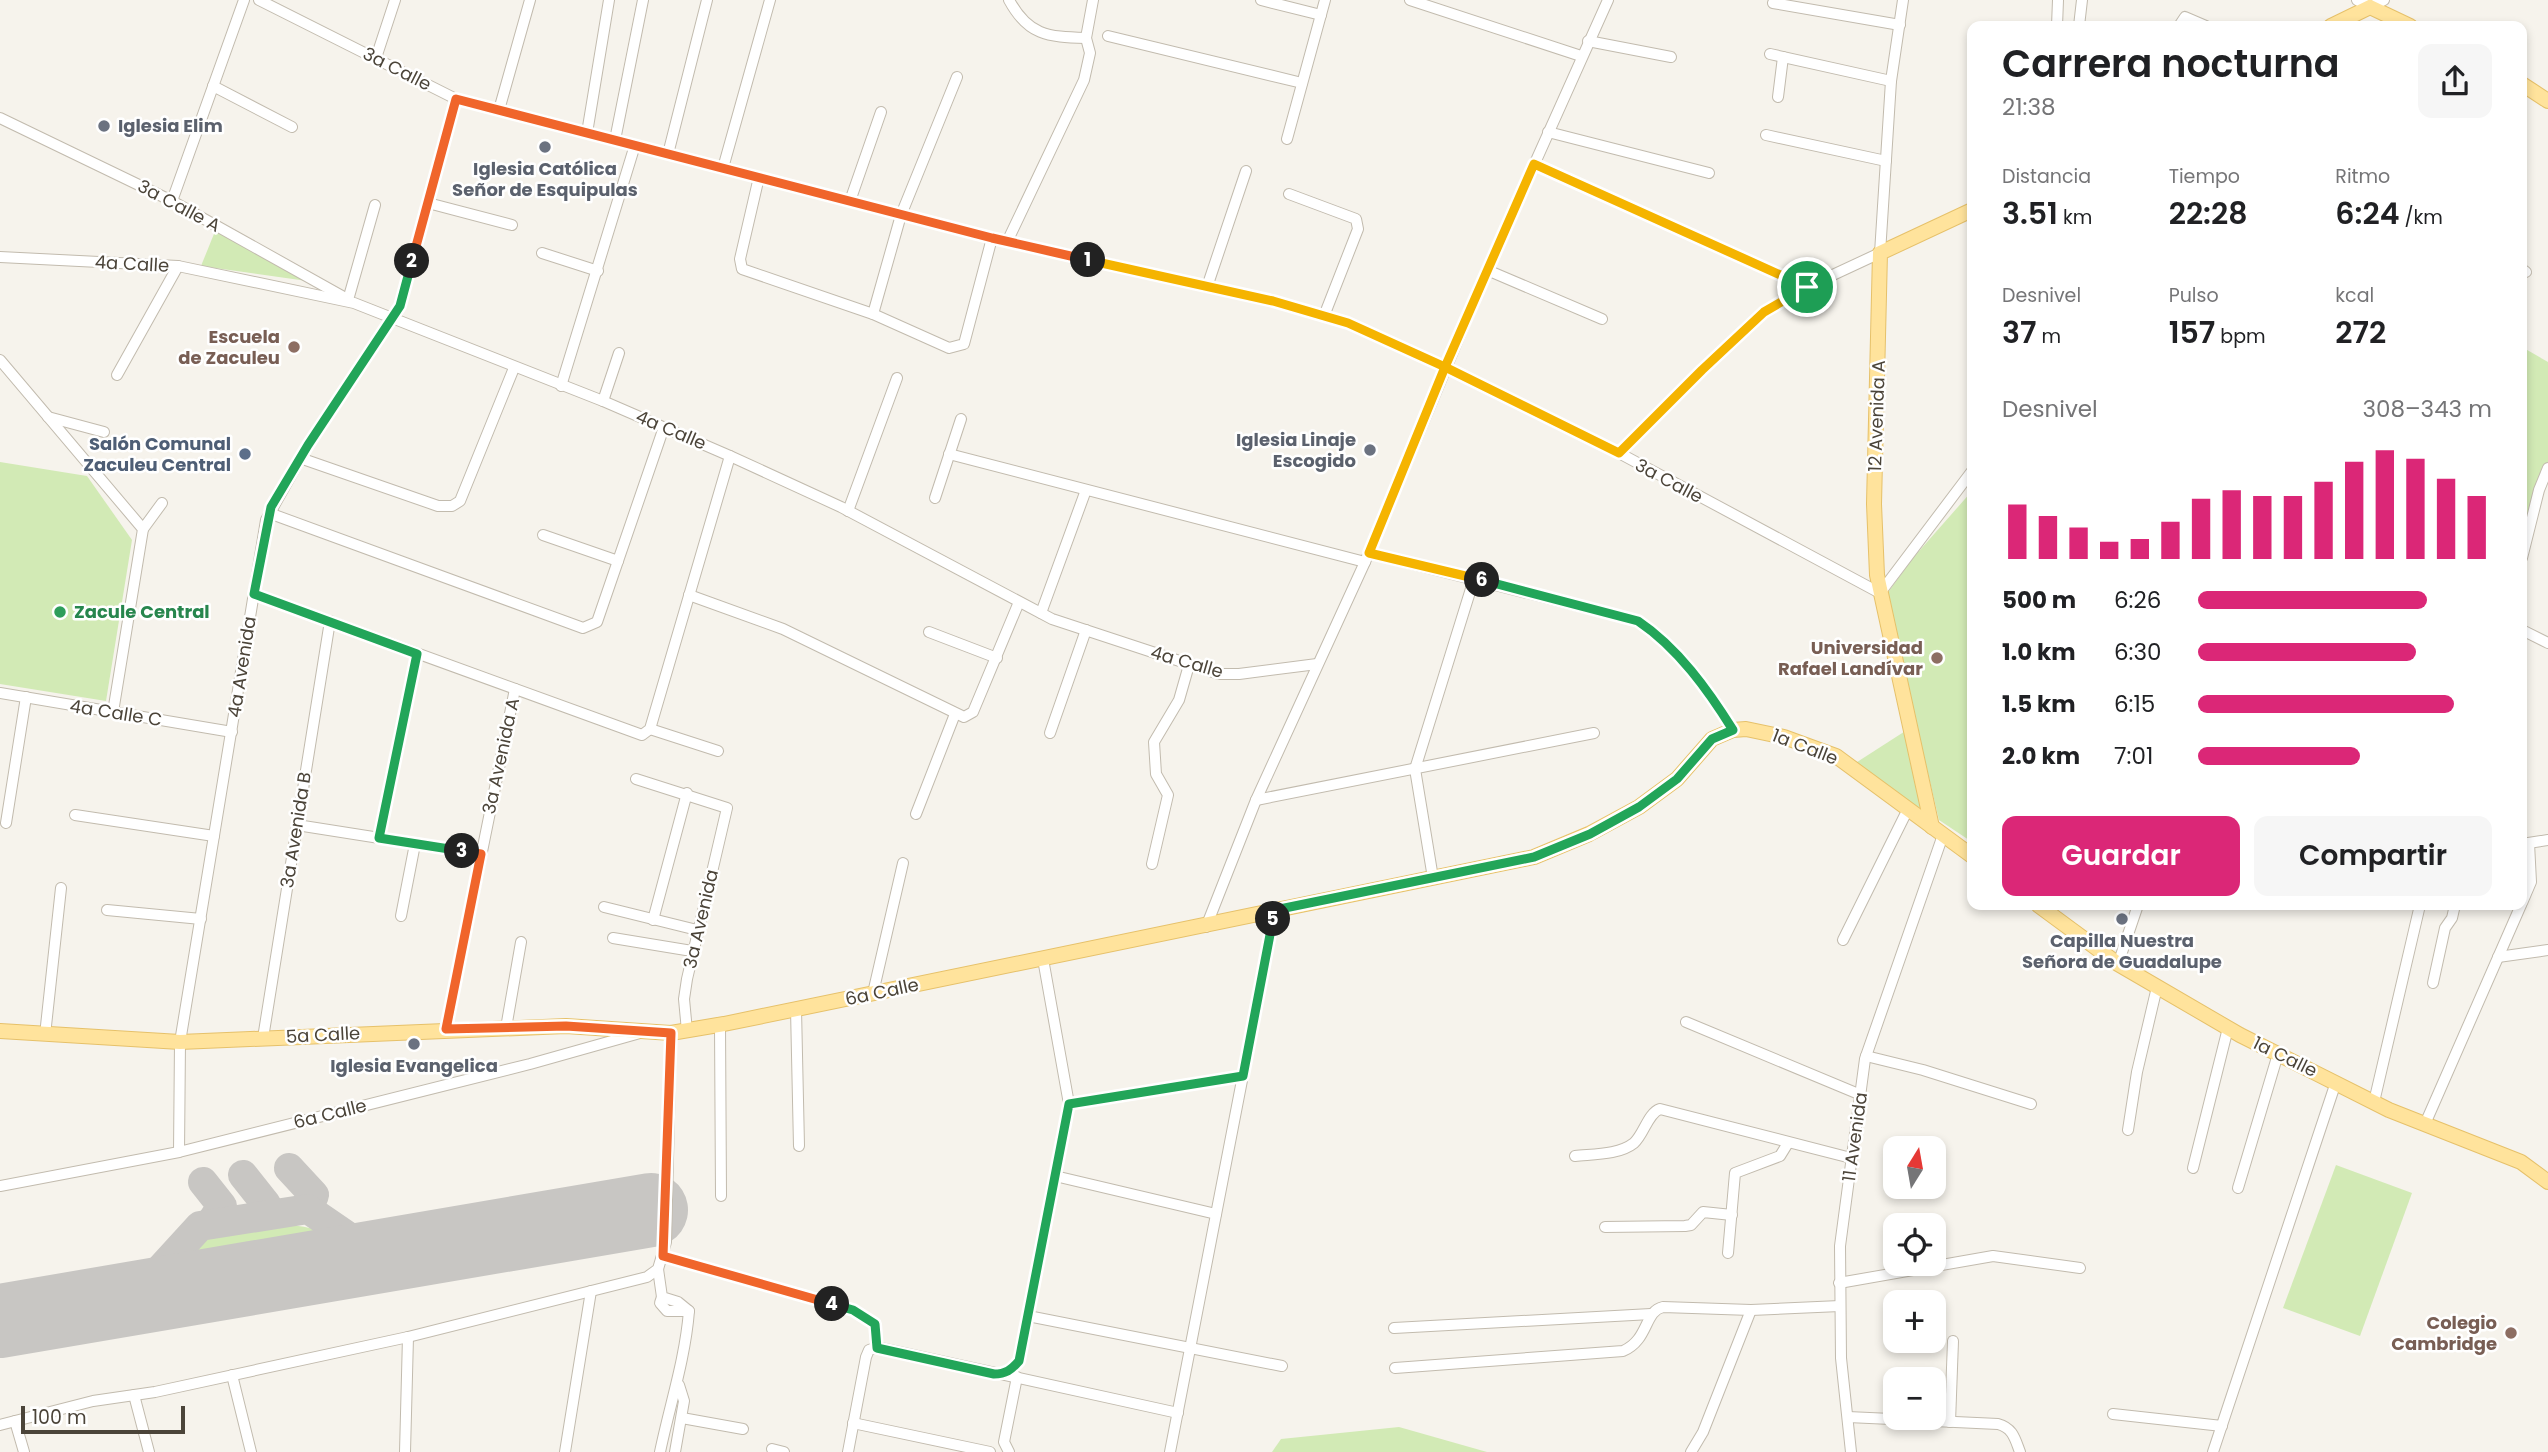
<!DOCTYPE html>
<html lang="es">
<meta charset="utf-8">
<style>
:root{--surface:#fff;--page:#f6f6f6;--text:#202124;--muted:#757577;--accent:#db2777}
body{margin:0;font-family:Poppins,sans-serif;background:var(--page);color:var(--text);height:100vh;display:flex;flex-direction:column;font-size:26px;white-space:nowrap}
*{box-sizing:border-box;margin:0}
p{font-size:23px;color:var(--muted)}
.icon{flex:none;width:38px;height:38px;fill:none;stroke:currentColor;stroke-width:2;stroke-linecap:round;stroke-linejoin:round}
.map{position:relative;flex:1;overflow:hidden}
.side{position:absolute;left:1967px;top:21px;width:560px;height:889px;display:flex;flex-direction:column;background:var(--surface);border-radius:14px;box-shadow:0 4px 10px #0003}
.side>*{flex:none}
.needle{width:46px;rotate:11deg}
.tools{position:absolute;left:1883px;top:1136px;display:grid;gap:14px}
.tools a{display:grid;place-items:center;width:63px;height:63px;border-radius:14px;background:var(--surface);box-shadow:0 4px 10px #0003;font-size:35px}
.scale{position:absolute;left:21px;bottom:18px;width:164px;box-sizing:border-box;padding-left:7px;border:4px solid #4b4439;border-top:0;font-size:19px;line-height:24px;white-space:nowrap;color:#4b4439;-webkit-text-stroke:5px #fff;paint-order:stroke}
.pin{position:absolute;display:grid;place-items:center;width:60px;height:60px;color:#fff;margin:-30px;border:4px solid #fff;border-radius:50%;box-shadow:0 2px 7px #0007}
.km{position:absolute;width:35px;height:35px;margin:-18px;border-radius:50%;background:#222;color:#fff;font-size:19px;line-height:35px;text-align:center}
.round{display:grid;place-items:center;flex:none;width:74px;height:74px;border-radius:14px;background:var(--page)}
.overview{display:flex;align-items:center;justify-content:space-between;height:119px;padding:0 35px}
h1{font-size:38px;font-weight:600;line-height:52px}
.stats{display:grid;grid-template-columns:repeat(3,1fr);gap:10px;height:119px;padding:7px 35px}
.stats div{display:grid;align-content:center}
.stats b{font-size:30px;font-weight:600}
.stats small{font-size:19px;font-weight:400}
.stats p{font-size:19px}
.chart{height:196px;padding:14px 35px}
.chart p{display:flex;justify-content:space-between}
.chart svg{width:100%;height:126px;margin-top:7px;stroke:var(--accent);stroke-width:6}
.primary-button{display:flex;gap:14px;margin-top:auto;padding:14px 35px}
.primary-button a{flex:1;height:80px;border-radius:14px;background:var(--accent);color:#fff;font-size:28px;font-weight:600;line-height:80px;text-align:center}
.primary-button a+a{background:var(--page);color:var(--text)}
ul{padding:0 35px;list-style:none;font-size:23px}
li{display:grid;grid-template-columns:112px 84px 1fr;align-items:center;height:52px}
li i{height:18px;border-radius:9px;background:var(--accent)}
.map>svg:first-child{display:block}
</style>
<div class="map">
<svg width="2548" height="1452" viewBox="0 0 2548 1452">
<rect width="100%" height="100%" fill="#f6f3ec"/>
<g fill="#d2eab5">
<path d="M 218,224 L 314,282 L 201,266 Z"/>
<path d="M 2522,347 L 2548,362 L 2548,474 L 2522,556 Z"/>
<path d="M 0,462 L 87,476 L 132,540 L 106,701 L 0,684 Z"/>
<path d="M 1972,491 L 1972,842 L 1939,820 L 1886,595 L 1913,558 Z"/>
<path d="M 1910,728 L 1928,821 L 1854,764 Z"/>
<path d="M 2336,1165 L 2412,1193 L 2360,1336 L 2283,1308 Z"/>
<path d="M 283,1225 C 309,1226 321,1228 337,1247 L 335,1252 L 180,1275 C 166,1232 257,1230 283,1225 Z"/>
<path d="M 1399,1427 L 1487,1452 L 1272,1452 L 1281,1439 Z"/>
</g>
<g fill="none" stroke-linecap="round" stroke-linejoin="round">
<g stroke="#c8c6c3" stroke-width="30">
<path d="M 289,1168 L 314,1195 L 308,1209"/>
<path d="M 243,1175 L 266,1204 L 260,1216"/>
<path d="M 203,1182 L 222,1206 L 210,1224"/>
<path d="M 134,1298 L 200,1226 L 308,1209 L 378,1257"/>
</g>
<path stroke="#c8c6c3" stroke-width="74" d="M 0,1321 L 651,1210"/>
<g stroke="#c2bbae" stroke-width="12">
<g id="minor">
<path d="M 259,0 L 456,99 L 992,238 L 1273,301 L 1348,323 L 1445,367 L 1619,453 L 1880,593 L 1972,471"/>
<path d="M 1009,0 C 1028,35 1047,37 1086,38"/>
<path d="M 1261,0 L 1321,15"/>
<path d="M 1410,0 L 1581,56"/>
<path d="M 2357,0 L 2370,7 L 2384,0"/>
<path d="M 1773,3 L 1900,25"/>
<path d="M 2057,26 L 2058,0"/>
<path d="M 2079,26 L 2082,0"/>
<path d="M 2179,26 L 2185,17 L 2206,26"/>
<path d="M 1108,36 L 1302,83"/>
<path d="M 1588,41 L 1671,57"/>
<path d="M 1770,54 L 1891,81"/>
<path d="M 376,58 L 395,0"/>
<path d="M 213,86 L 292,127"/>
<path d="M 1778,97 L 1783,57"/>
<path d="M 499,110 L 530,0"/>
<path d="M 0,118 L 172,201 L 342,296"/>
<path d="M 1548,132 L 1709,173"/>
<path d="M 587,133 L 609,0"/>
<path d="M 1766,135 L 1886,161"/>
<path d="M 1287,139 L 1325,0"/>
<path d="M 615,140 L 643,0"/>
<path d="M 668,154 L 707,0"/>
<path d="M 1534,164 L 1807,287"/>
<path d="M 723,168 L 770,0"/>
<path d="M 759,177 L 740,259 L 742,269 L 873,314 L 949,348 L 964,344 L 992,238"/>
<path d="M 1289,194 L 1356,219 L 1358,229 L 1324,316"/>
<path d="M 172,201 L 244,0"/>
<path d="M 850,201 L 881,112"/>
<path d="M 428,203 L 512,225"/>
<path d="M 1007,242 L 1084,80 L 1090,53 L 1086,38 L 1093,0"/>
<path d="M 542,253 L 598,271"/>
<path d="M 0,257 L 178,266 L 354,303 L 603,401 L 730,456 L 841,507 L 1052,619 L 1219,674 L 1239,674 L 1317,664"/>
<path d="M 2522,269 L 2526,272"/>
<path d="M 1487,270 L 1602,319"/>
<path d="M 1207,287 L 1246,171"/>
<path d="M 348,300 L 375,205"/>
<path d="M 873,314 L 901,215 L 957,77"/>
<path d="M 0,360 L 143,529 L 113,712"/>
<path d="M 117,375 L 178,266"/>
<path d="M 561,386 L 635,145"/>
<path d="M 603,401 L 619,353"/>
<path d="M 48,417 L 104,432"/>
<path d="M 1619,453 L 1702,370 L 1764,312 L 1807,287 L 1880,253 L 1891,81 L 1903,0"/>
<path d="M 949,454 L 1365,562"/>
<path d="M 300,458 L 438,506 L 452,506 L 460,501 L 514,368"/>
<path d="M 935,498 L 961,419"/>
<path d="M 848,511 L 897,378"/>
<path d="M 269,513 L 583,628 L 597,622 L 664,427"/>
<path d="M 143,529 L 162,503"/>
<path d="M 543,535 L 618,561"/>
<path d="M 1369,553 L 1638,621 C 1678,648 1708,690 1733,730"/>
<path d="M 2522,558 L 2539,490 L 2548,468"/>
<path d="M 254,594 L 642,735 L 650,729 L 730,456"/>
<path d="M 689,595 L 783,629 L 964,717 L 973,712 L 1019,602"/>
<path d="M 1041,613 L 1086,490"/>
<path d="M 2522,630 L 2548,643"/>
<path d="M 929,632 L 997,658"/>
<path d="M 0,693 L 232,732"/>
<path d="M 650,729 L 718,751"/>
<path d="M 1050,733 L 1086,630"/>
<path d="M 636,779 L 727,808 L 687,979 L 684,999 L 687,1031"/>
<path d="M 1256,800 L 1594,733"/>
<path d="M 916,814 L 955,714"/>
<path d="M 75,815 L 214,836"/>
<path d="M 6,823 L 26,697"/>
<path d="M 297,825 L 481,854"/>
<path d="M 379,838 L 417,654"/>
<path d="M 2522,844 L 2548,840"/>
<path d="M 1152,864 L 1168,795 L 1156,774 L 1154,742 L 1179,700 L 1189,665"/>
<path d="M 1433,878 L 1415,769 L 1474,579"/>
<path d="M 2522,903 L 2531,882 L 2529,843"/>
<path d="M 604,907 L 697,930"/>
<path d="M 107,910 L 201,919"/>
<path d="M 401,916 L 415,844"/>
<path d="M 653,920 L 687,793"/>
<path d="M 1206,927 L 1256,800 L 1365,562 L 1487,270 L 1608,0"/>
<path d="M 613,938 L 692,951"/>
<path d="M 1843,940 L 1908,809"/>
<path d="M 2498,957 L 2548,950"/>
<path d="M 2118,964 L 2138,905"/>
<path d="M 2433,983 L 2445,928 L 2452,918 L 2455,905"/>
<path d="M 873,993 L 903,863"/>
<path d="M 796,1009 L 799,1146"/>
<path d="M 1686,1022 L 1861,1095"/>
<path d="M 720,1025 L 721,1196"/>
<path d="M 506,1028 L 521,942"/>
<path d="M 446,1029 L 515,689"/>
<path d="M 45,1035 L 61,888"/>
<path d="M 263,1038 L 330,621"/>
<path d="M 1866,1056 L 1923,1070 L 2031,1104"/>
<path d="M 2374,1102 L 2420,905"/>
<path d="M 1069,1104 L 1243,1076"/>
<path d="M 2425,1124 L 2521,905"/>
<path d="M 2128,1130 L 2137,1072 L 2157,987"/>
<path d="M 179,1152 L 180,1042 L 266,520 L 308,445 L 400,306 L 456,99"/>
<path d="M 1575,1156 C 1593,1154 1619,1155 1634,1143 C 1644,1134 1648,1113 1660,1109 L 1851,1158"/>
<path d="M 2193,1168 L 2228,1028"/>
<path d="M 1055,1176 L 1216,1214"/>
<path d="M 0,1186 L 179,1152 L 530,1064 L 640,1033"/>
<path d="M 2238,1188 L 2278,1054"/>
<path d="M 1605,1227 L 1685,1226 L 1691,1225 L 1703,1212 L 1732,1215"/>
<path d="M 1728,1253 L 1735,1173 L 1780,1156 L 1788,1143"/>
<path d="M 663,1256 L 853,1310 L 875,1324 L 877,1347"/>
<path d="M 658,1269 L 662,1297 L 678,1302 L 689,1311 C 685,1360 670,1404 660,1452"/>
<path d="M 1839,1283 L 1993,1256 L 2080,1268"/>
<path d="M 662,1297 L 660,1303 L 667,1311 L 689,1311"/>
<path d="M 1028,1316 L 1282,1366"/>
<path d="M 1394,1328 L 1651,1314"/>
<path d="M 1395,1368 L 1623,1351 C 1649,1340 1644,1311 1663,1307 L 1751,1310 L 1840,1306"/>
<path d="M 1004,1374 L 1019,1361 L 1069,1104 L 1043,959"/>
<path d="M 232,1375 L 251,1452"/>
<path d="M 134,1395 L 149,1452"/>
<path d="M 2113,1414 L 2222,1426"/>
<path d="M 1848,1417 L 1998,1424 C 2013,1428 2015,1439 2020,1452"/>
<path d="M 682,1418 L 743,1429"/>
<path d="M 15,1421 L 24,1452"/>
<path d="M 1950,1422 L 1953,1341"/>
<path d="M 853,1423 L 990,1452"/>
<path d="M 0,1425 L 93,1401 L 155,1392 L 408,1337 L 647,1277 L 658,1269 L 666,1242 L 671,1033"/>
<path d="M 772,1449 L 784,1452"/>
<path d="M 405,1452 L 408,1337"/>
<path d="M 565,1452 L 591,1291"/>
<path d="M 675,1452 L 684,1401 L 679,1385"/>
<path d="M 848,1452 L 866,1357 L 869,1350 L 877,1347 L 1178,1413"/>
<path d="M 1009,1452 L 1004,1442 L 1017,1377"/>
<path d="M 1170,1452 L 1275,910"/>
<path d="M 1691,1452 L 1703,1432 L 1751,1310"/>
<path d="M 1851,1452 L 1841,1358 L 1840,1246 L 1865,1059 L 1943,835"/>
<path d="M 2213,1452 L 2336,1082"/>
</g>
</g>
<g stroke="#e6c16a" stroke-width="16">
<g id="major">
<path d="M 2331,26 L 2370,7 L 2410,26"/>
<path d="M 2522,84 L 2548,101"/>
<path d="M 1932,827 L 1877,575 L 1874,504 L 1880,253 L 1972,210"/>
<path d="M 2038,905 L 2118,964 L 2240,1035 L 2389,1110 L 2521,1162 L 2548,1182"/>
<path d="M 0,1031 L 180,1042 L 566,1026 L 671,1033 L 724,1024 L 1534,857 L 1589,834 L 1639,807 L 1677,779 L 1712,739 L 1733,730 L 1746,729 L 1784,737 L 1836,756 L 1972,856"/>
</g>
</g>
<use href="#minor" stroke="#fff" stroke-width="10"/>
<use href="#major" stroke="#ffe39c" stroke-width="14"/>
</g>
<g fill="none" stroke-linecap="round" stroke-linejoin="round">
<g stroke="#fff" stroke-width="14">
<path id="split-1" d="M 1088,260 L 1273,301 L 1348,323 L 1445,367 L 1619,453 L 1702,370 L 1764,312 L 1807,287"/>
</g>
<g stroke="#fff" stroke-width="14">
<path id="split-2" d="M 412,261 L 456,99 L 992,238 L 1088,260"/>
</g>
<g stroke="#fff" stroke-width="14">
<path id="split-3" d="M 412,261 L 400,306 L 308,445 L 271,507 L 254,594 L 417,654 L 379,838 L 462,851"/>
</g>
<g stroke="#fff" stroke-width="14">
<path id="split-4" d="M 462,851 L 481,854 L 446,1029 L 566,1026 L 671,1033 L 663,1256 L 832,1304"/>
</g>
<g stroke="#fff" stroke-width="14">
<path id="split-5" d="M 832,1304 L 853,1310 L 875,1324 L 877,1348 L 994,1374 C 1006,1374 1011,1370 1019,1361 L 1069,1104 L 1243,1076 L 1273,919"/>
</g>
<g stroke="#fff" stroke-width="14">
<path id="split-6" d="M 1273,919 L 1275,910 L 1534,857 L 1590,834 L 1639,807 L 1677,779 L 1712,739 L 1733,730 C 1708,690 1678,648 1638,621 L 1482,580"/>
</g>
<g stroke="#fff" stroke-width="14">
<path id="split-7" d="M 1482,580 L 1369,553 L 1445,367 L 1534,164 L 1807,287"/>
</g>
<use href="#split-1" stroke="#f5b400" stroke-width="9"/>
<use href="#split-2" stroke="#f0652b" stroke-width="9"/>
<use href="#split-3" stroke="#22a559" stroke-width="9"/>
<use href="#split-4" stroke="#f0652b" stroke-width="9"/>
<use href="#split-5" stroke="#22a559" stroke-width="9"/>
<use href="#split-6" stroke="#22a559" stroke-width="9"/>
<use href="#split-7" stroke="#f5b400" stroke-width="9"/>
</g>
<g fill="#6b7280" stroke="#fff" stroke-width="2.5">
<circle cx="104" cy="126" r="7"/>
<circle cx="545" cy="147" r="7"/>
<circle cx="1370" cy="450" r="7"/>
<circle cx="2122" cy="919" r="7"/>
<circle cx="414" cy="1044" r="7"/>
</g>
<g fill="#8d6e63" stroke="#fff" stroke-width="2.5">
<circle cx="294" cy="347" r="7"/>
<circle cx="1937" cy="658" r="7"/>
<circle cx="2511" cy="1333" r="7"/>
</g>
<circle fill="#5c6f8a" stroke="#fff" stroke-width="2.5" cx="245" cy="454" r="7"/>
<circle fill="#2e9e5b" stroke="#fff" stroke-width="2.5" cx="60" cy="612" r="7"/>
<g text-anchor="middle" stroke-width="5" stroke-linejoin="round" paint-order="stroke">
<g font-size="18" fill="#4b4439" stroke="#fff">
<text transform="translate(397 69) rotate(27)" y="6">3a Calle</text>
<text transform="translate(179 206) rotate(28)" y="6">3a Calle A</text>
<text transform="translate(132 264) rotate(3)" y="6">4a Calle</text>
<text transform="translate(1877 416) rotate(-88)" y="6">12 Avenida A</text>
<text transform="translate(671 430) rotate(23)" y="6">4a Calle</text>
<text transform="translate(1669 481) rotate(28)" y="6">3a Calle</text>
<text transform="translate(1187 662) rotate(16)" y="6">4a Calle</text>
<text transform="translate(242 667) rotate(-81)" y="6">4a Avenida</text>
<text transform="translate(116 713) rotate(9)" y="6">4a Calle C</text>
<text transform="translate(1805 747) rotate(21)" y="6">1a Calle</text>
<text transform="translate(501 756) rotate(-78)" y="6">3a Avenida A</text>
<text transform="translate(296 830) rotate(-81)" y="6">3a Avenida B</text>
<text transform="translate(701 919) rotate(-77)" y="6">3a Avenida</text>
<text transform="translate(882 992) rotate(-12)" y="6">6a Calle</text>
<text transform="translate(323 1035) rotate(-3)" y="6">5a Calle</text>
<text transform="translate(2285 1057) rotate(26)" y="6">1a Calle</text>
<text transform="translate(330 1114) rotate(-14)" y="6">6a Calle</text>
<text transform="translate(1855 1137) rotate(-82)" y="6">11 Avenida</text>
</g>
<g font-size="18" font-weight="bold" fill="#5b616d" stroke="#fff">
<text x="118" y="132" text-anchor="start">Iglesia Elim</text>
<text x="545" y="175">Iglesia Católica<tspan x="545" dy="21">Señor de Esquipulas</tspan></text>
<text x="1356" y="446" text-anchor="end">Iglesia Linaje<tspan x="1356" dy="21">Escogido</tspan></text>
<text x="2122" y="947">Capilla Nuestra<tspan x="2122" dy="21">Señora de Guadalupe</tspan></text>
<text x="414" y="1072">Iglesia Evangelica</text>
</g>
<g font-size="18" font-weight="bold" fill="#785e54" stroke="#fff" text-anchor="end">
<text x="280" y="343">Escuela<tspan x="280" dy="21">de Zaculeu</tspan></text>
<text x="1923" y="654">Universidad<tspan x="1923" dy="21">Rafael Landívar</tspan></text>
<text x="2497" y="1329">Colegio<tspan x="2497" dy="21">Cambridge</tspan></text>
</g>
<g font-size="18" font-weight="bold" fill="#4e5e75" stroke="#fff" text-anchor="end">
<text x="231" y="450">Salón Comunal<tspan x="231" dy="21">Zaculeu Central</tspan></text>
</g>
<g font-size="18" font-weight="bold" fill="#27864d" stroke="#fff" text-anchor="start">
<text x="74" y="618">Zacule Central</text>
</g>
</g>
</svg>
<div class="tools">
<a><svg class="needle" viewBox="-14 -14 28 28"><path d="M0-13l5 13h-10z" fill="#e53935"/><path d="M0 13l5-13h-10z" fill="#757577"/></svg></a>
<a><svg class="icon" aria-label="locate" viewBox="0 0 24 24"><circle cx="12" cy="12" r="6"/><path d="M12 2v4M12 18v4M2 12h4M18 12h4"/></svg></a>
<a>+</a>
<a>−</a>
</div>
<div class="scale">100 m</div>
<div class="pin" style="left:1807px;top:287px;background:#1e9e55"><svg class="icon" aria-label="arrive" viewBox="0 0 24 24"><path d="M6 21V4h12l-3 4 3 4H6"/></svg></div>
<b class="km" style="left:1088px;top:260px">1</b>
<b class="km" style="left:412px;top:261px">2</b>
<b class="km" style="left:462px;top:851px">3</b>
<b class="km" style="left:832px;top:1304px">4</b>
<b class="km" style="left:1273px;top:919px">5</b>
<b class="km" style="left:1482px;top:580px">6</b>
<section class="side">
<div class="overview"><div><h1>Carrera nocturna</h1><p>21:38</p></div><a class="round"><svg class="icon" aria-label="share" viewBox="0 0 24 24"><path d="M12 15V3M7 8l5-5 5 5M5 13v7h14v-7"/></svg></a></div>
<div class="stats">
<div><p>Distancia</p><b>3.51<small> km</small></b></div>
<div><p>Tiempo</p><b>22:28</b></div>
<div><p>Ritmo</p><b>6:24<small> /km</small></b></div>
</div>
<div class="stats">
<div><p>Desnivel</p><b>37<small> m</small></b></div>
<div><p>Pulso</p><b>157<small> bpm</small></b></div>
<div><p>kcal</p><b>272</b></div>
</div>
<div class="chart"><p><span>Desnivel</span>308–343 m</p>
<svg viewBox="0 0 160 44" preserveAspectRatio="none"><path d="M5 44V25M15 44V29M25 44V33M35 44V38M45 44V37M55 44V31M65 44V23M75 44V20M85 44V22M95 44V22M105 44V17M115 44V10M125 44V6M135 44V9M145 44V16M155 44V22"/></svg>
</div>
<ul>
<li><b>500 m</b>6:26<i style="width:78%"></i></li>
<li><b>1.0 km</b>6:30<i style="width:74%"></i></li>
<li><b>1.5 km</b>6:15<i style="width:87%"></i></li>
<li><b>2.0 km</b>7:01<i style="width:55%"></i></li>
</ul>
<div class="primary-button"><a>Guardar</a><a>Compartir</a></div>
</section>
</div>
